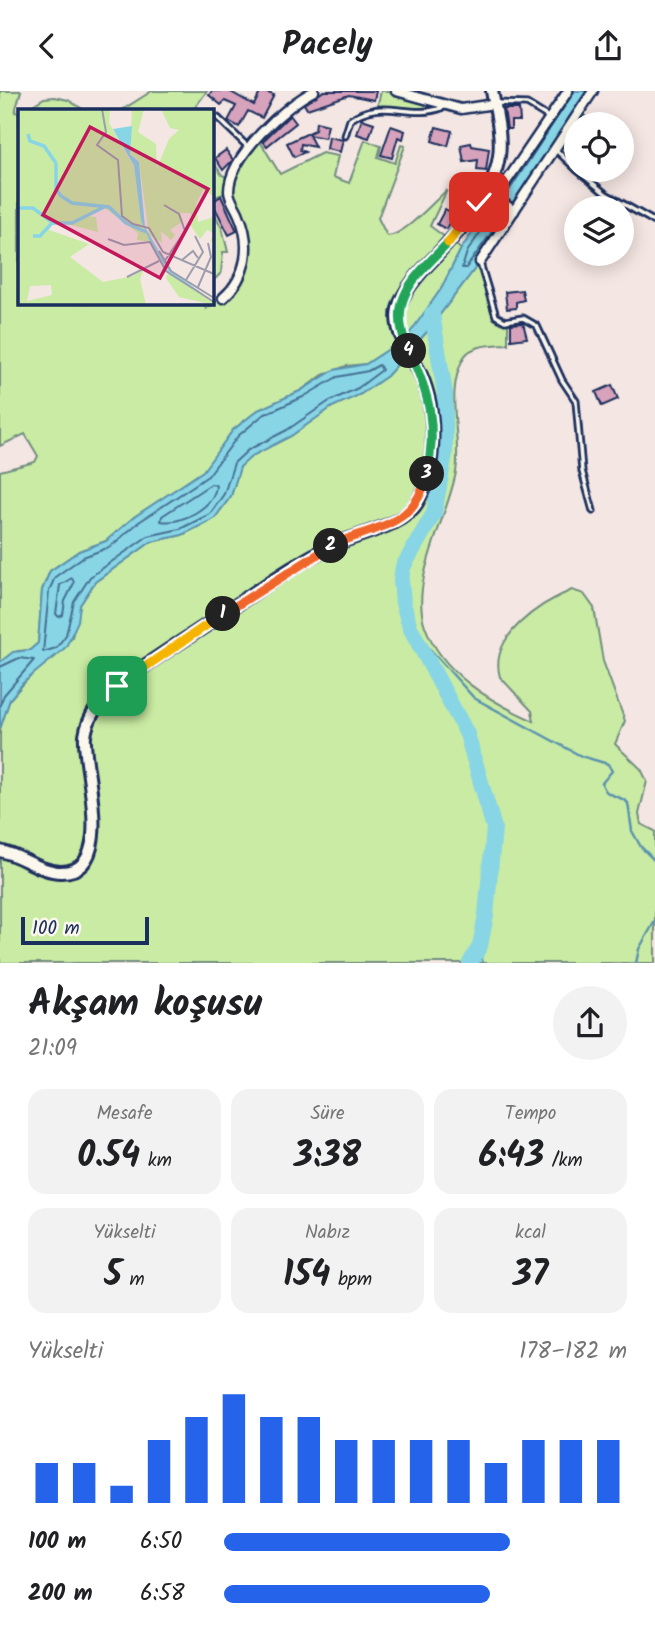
<!DOCTYPE html>
<html lang="tr">
<meta charset="utf-8">
<style>
:root{--surface:#fff;--page:#f2f2f2;--text:#202124;--muted:#757577;--accent:#2563eb}
body{margin:0;font-family:Kalam,sans-serif;background:var(--page);color:var(--text);height:100vh;display:flex;flex-direction:column;font-size:26px;white-space:nowrap}
*{box-sizing:border-box;margin:0}
p{font-size:23px;color:var(--muted)}
.icon{flex:none;width:38px;height:38px;fill:none;stroke:currentColor;stroke-width:2;stroke-linecap:round;stroke-linejoin:round}
.map{position:relative;height:872px;overflow:hidden}
.details{display:flex;flex-direction:column;background:var(--surface);flex:1}
.details>*{flex:none}
.buttons{position:absolute;left:564px;top:21px;display:grid;gap:14px}
.buttons a{display:grid;place-items:center;width:70px;height:70px;border-radius:50%;background:var(--surface);box-shadow:0 4px 18px #0003;font-size:35px}
.scale{position:absolute;left:21px;bottom:18px;width:128px;box-sizing:border-box;padding-left:7px;border:4px solid #1b2f5e;border-top:0;font-size:19px;line-height:24px;white-space:nowrap;color:#1b2f5e;-webkit-text-stroke:5px #fbf7ec;paint-order:stroke}
.pin{position:absolute;display:grid;place-items:center;width:60px;height:60px;color:#fff;margin:-30px;border-radius:14px;box-shadow:0 4px 10px #0006}
.km{position:absolute;width:35px;height:35px;margin:-18px;border-radius:50%;background:#222;color:#fff;font-size:19px;line-height:35px;text-align:center}
.round{display:grid;place-items:center;flex:none;width:74px;height:74px;border-radius:37px;background:var(--page)}
.head{display:flex;align-items:center;justify-content:space-between;height:119px;padding:0 28px}
h1{font-size:38px;font-weight:700;line-height:52px}
.stats{display:grid;grid-template-columns:repeat(3,1fr);gap:10px;height:119px;padding:7px 28px}
.stats div{display:grid;align-content:center;border-radius:18px;background:var(--page);text-align:center}
.stats b{font-size:35px;font-weight:700}
.stats small{font-size:19px;font-weight:400}
.stats p{font-size:19px}
.chart{height:196px;padding:14px 28px}
.chart p{display:flex;justify-content:space-between}
.chart svg{width:100%;height:126px;margin-top:7px;stroke:var(--accent);stroke-width:6}
ul{padding:0 28px;list-style:none;font-size:23px}
li{display:grid;grid-template-columns:112px 84px 1fr;align-items:center;height:52px}
li i{height:18px;border-radius:9px;background:var(--accent)}
header{display:flex;justify-content:space-between;align-items:center;height:91px;padding:0 28px;background:var(--surface);font-size:32px;font-weight:700}
.map>svg:first-child{display:block}
</style>
<header><svg class="icon" aria-label="back" viewBox="0 0 24 24"><path d="M15 5l-7 7 7 7"/></svg>Pacely<svg class="icon" aria-label="share" viewBox="0 0 24 24"><path d="M12 15V3M7 8l5-5 5 5M5 13v7h14v-7"/></svg></header>
<div class="map">
<svg width="655" height="872" viewBox="0 0 655 872">
<rect width="100%" height="100%" fill="#f4e6e2"/>
<filter id="ink" filterUnits="userSpaceOnUse"><feTurbulence type="fractalNoise" baseFrequency=".0143" numOctaves="2"/><feDisplacementMap in="SourceGraphic" scale="14" xChannelSelector="R" yChannelSelector="G"/><feConvolveMatrix kernelMatrix="1 2 1 2 8 2 1 2 1" color-interpolation-filters="sRGB"/></filter>
<g filter="url(#ink)">
<g fill="#c9eba3" stroke="#728d80" stroke-width="2">
<path d="M 0,0 L 21,0 L 15,21 L 19,22 L 19,212 L 203,212 L 206,218 C 259,184 245,152 229,101 L 212,107 L 212,69 L 222,84 L 232,88 L 258,47 L 280,83 L 322,62 L 338,65 L 333,86 L 349,92 L 365,49 L 381,55 L 378,66 L 395,72 L 401,54 L 405,55 L 378,127 L 387,145 C 404,145 433,111 447,99 L 430,135 L 461,158 L 441,198 L 408,246 L 366,273 L 346,275 L 323,284 L 300,300 L 258,319 L 233,339 L 204,380 L 134,426 L 106,450 L 79,460 L 50,480 L 42,499 L 38,552 L 30,559 L 18,560 L 0,571 L 0,380 L 35,371 L 38,365 L 25,343 L 0,355 Z"/>
<path d="M 152,0 L 207,0 L 193,19 L 122,19 Z"/>
<path d="M 381,0 L 419,0 L 430,12 L 446,15 L 422,23 L 377,17 Z"/>
<path d="M 55,6 L 68,9 L 84,19 L 25,19 L 44,7 Z"/>
<path d="M 583,18 L 588,33 L 576,33 L 576,78 L 556,59 Z"/>
<path d="M 212,118 L 222,137 L 228,161 L 223,161 L 221,182 L 212,191 Z"/>
<path d="M 480,171 L 496,225 L 508,229 L 508,253 C 495,254 472,253 464,266 C 444,302 462,344 456,381 C 448,426 409,490 425,535 C 442,583 491,611 534,630 L 532,620 L 500,586 C 488,545 541,512 572,499 L 584,503 L 594,517 L 603,570 L 625,630 L 615,653 L 641,678 L 647,690 L 639,723 L 641,733 L 655,740 L 655,872 L 0,872 L 0,638 L 10,608 L 32,583 L 55,566 L 72,546 L 80,514 L 95,491 L 151,451 L 182,444 L 214,428 L 231,405 L 240,376 L 252,364 L 291,345 L 332,316 L 361,303 L 387,285 L 425,243 Z"/>
</g>
<path fill="#88d5e6" stroke="#5c93b0" stroke-width="2" d="M 568,0 L 593,0 L 480,171 L 425,243 L 387,285 L 361,303 L 332,316 L 291,345 L 252,365 L 240,376 L 231,405 L 214,428 L 182,444 L 151,451 L 95,491 L 80,514 L 78,530 L 66,556 L 23,592 L 10,608 L 0,638 L 0,571 L 13,561 L 30,559 L 38,552 L 42,499 L 50,480 L 79,460 L 106,450 L 134,426 L 203,380 L 233,339 L 258,319 L 300,300 L 334,279 L 366,273 L 407,246 L 441,198 L 461,158 Z"/>
<g fill="none" stroke-linecap="round" stroke-linejoin="round">
<g stroke="#477194" stroke-width="2">
<path d="M 505,106 L 574,1"/>
<path d="M 498,115 L 467,161 L 462,177 L 466,177 L 506,121"/>
<path d="M 379,274 L 382,279 L 358,297 L 328,311 L 287,339 L 248,359 L 234,372 L 224,403 L 210,423 L 180,438 L 148,445 L 90,486 L 74,511 L 66,544 L 56,557 L 43,561 L 49,500 L 55,486 L 83,466 L 110,456 L 139,431 L 208,385 L 238,345 L 263,324 L 303,306 L 337,286 L 368,280 Z"/>
<path d="M 211,393 L 216,394 C 215,416 181,434 161,430 L 162,425 Z"/>
<path d="M 72,487 L 74,492 L 65,510 L 63,524 L 59,526 L 56,523 L 60,494 Z"/>
<path d="M 0,576 L 19,567 L 34,569 L 4,604 L 0,614"/>
</g>
<g stroke="#5c93b0" stroke-width="2.5">
<path d="M 410,536 L 474,607 L 581,665 L 608,673 L 612,680 L 602,692 C 606,708 618,702 628,712 L 632,740 L 641,756 L 655,770"/>
<path d="M 478,859 L 483,872"/>
<path d="M 636,872 L 639,858 L 655,830"/>
</g>
<path stroke="#88d5e6" stroke-width="16" d="M 432,223 L 445,302 L 445,363 L 434,422 L 403,476 L 401,489 L 403,512 L 410,536 L 467,643 L 494,737 L 486,824 L 480,855 L 470,872"/>
</g>
<g fill="#d7a2bb" stroke="#1b2f5e" stroke-width="2">
<path d="M 212,0 L 229,0 L 254,14 L 261,0 L 274,4 L 262,27 L 248,20 L 239,36 L 228,30 L 236,15 L 225,10 L 221,14 L 209,4 Z"/>
<path d="M 324,0 L 376,0 L 374,9 L 349,4 L 307,18 L 304,13 Z"/>
<path d="M 504,18 L 519,18 L 520,30 L 511,30 L 511,38 L 507,38 Z"/>
<path d="M 290,24 L 296,32 L 267,55 L 263,50 Z"/>
<path d="M 362,28 L 374,32 L 369,47 L 357,43 Z"/>
<path d="M 316,31 L 328,34 L 325,47 L 309,44 L 315,56 L 301,53 L 300,59 L 305,61 L 294,66 L 287,52 L 315,39 Z"/>
<path d="M 391,35 L 405,40 L 403,48 L 398,46 L 392,67 L 381,64 Z"/>
<path d="M 436,36 L 452,40 L 448,55 L 432,50 Z"/>
<path d="M 329,46 L 343,49 L 340,61 L 327,58 Z"/>
<path d="M 471,52 L 472,55 L 489,58 L 486,80 L 477,79 L 478,69 L 464,71 L 461,54 Z"/>
<path d="M 226,59 L 233,69 L 223,79 L 215,67 Z"/>
<path d="M 459,90 L 472,96 L 463,113 L 468,116 L 461,124 L 450,119 L 457,107 L 452,104 Z"/>
<path d="M 221,105 L 237,140 L 229,144 L 212,111 Z"/>
<path d="M 445,118 L 454,123 L 446,138 L 437,133 Z"/>
<path d="M 522,199 L 524,209 L 516,211 L 516,217 L 507,218 L 505,201 Z"/>
<path d="M 523,232 L 527,247 L 511,249 L 511,233 Z"/>
<path d="M 612,294 L 618,308 L 602,315 L 596,301 Z"/>
</g>
<g fill="none" stroke-linecap="round" stroke-linejoin="round">
<g stroke="#1b2f5e" stroke-width="9">
<g id="lane">
<path d="M 496,12 L 527,13 L 548,26"/>
<path d="M 218,27 L 247,55"/>
<path d="M 345,45 L 350,29 C 382,5 410,30 444,16"/>
<path d="M 556,59 L 576,78"/>
<path d="M 577,79 L 606,103 L 655,131"/>
<path d="M 480,172 L 496,225 L 505,230 L 523,227 L 537,235 L 562,289 L 576,310 L 582,380 L 593,420"/>
</g>
</g>
<g stroke="#1b2f5e" stroke-width="13">
<g id="street">
<path d="M 396,0 L 461,18 L 494,13"/>
<path d="M 494,105 L 514,120"/>
<path d="M 496,106 L 568,0"/>
<path d="M 480,171 L 593,0"/>
<path d="M 223,207 C 247,186 252,154 239,124 C 236,116 229,108 229,100 C 229,65 286,14 314,0"/>
</g>
</g>
<g stroke="#1b2f5e" stroke-width="16">
<path id="secondary" d="M 0,760 C 21,764 40,781 61,781 C 118,781 82,675 85,645 C 88,624 101,609 116,596 C 147,571 183,550 216,528 C 253,503 291,475 331,455 C 356,443 403,436 417,412 C 437,377 437,320 421,284 C 412,264 393,242 398,218 C 403,199 422,179 436,165 C 461,138 494,103 499,65 C 502,44 496,21 492,0"/>
</g>
<use href="#lane" stroke="#fbf7ec" stroke-width="3.5"/>
<use href="#street" stroke="#fbf7ec" stroke-width="8"/>
<use href="#secondary" stroke="#fbf7ec" stroke-width="10"/>
</g>
</g>
<g fill="none" stroke-linecap="round" stroke-linejoin="round" filter="url(#ink)">
<g stroke="#fff" stroke-width="14">
<path id="split-1" d="M 117,595 L 223,523"/>
</g>
<g stroke="#fff" stroke-width="14">
<path id="split-2" d="M 223,523 L 331,455"/>
</g>
<g stroke="#fff" stroke-width="14">
<path id="split-3" d="M 331,455 C 374,434 415,438 427,383"/>
</g>
<g stroke="#fff" stroke-width="14">
<path id="split-4" d="M 409,260 C 430,304 437,335 427,383"/>
</g>
<g stroke="#fff" stroke-width="14">
<path id="split-5" d="M 409,260 C 385,209 414,187 448,152"/>
</g>
<g stroke="#fff" stroke-width="14">
<path id="split-6" d="M 448,152 L 479,111"/>
</g>
<use href="#split-1" stroke="#f5b400" stroke-width="9"/>
<use href="#split-2" stroke="#f0652b" stroke-width="9"/>
<use href="#split-3" stroke="#f0652b" stroke-width="9"/>
<use href="#split-4" stroke="#22a559" stroke-width="9"/>
<use href="#split-5" stroke="#22a559" stroke-width="9"/>
<use href="#split-6" stroke="#f5b400" stroke-width="9"/>
</g>
<g transform="translate(18 18)">
<rect width="196" height="196" fill="#f4e6e2"/>
<path d="M 8,0 L 92,0 L 91,14 L 116,58 L 123,112 L 132,133 L 119,131 L 120,124 L 87,99 L 67,107 L 78,108 L 80,123 L 45,114 L 34,116 L 31,121 L 71,135 L 52,148 L 85,173 L 115,167 L 126,159 L 122,170 L 128,196 L 0,196 L 0,3 ZM 33,176 L 34,186 L 9,192 L 12,177 ZM 114,0 L 126,0 L 120,23 L 138,35 L 139,59 L 151,30 L 161,21 L 152,19 L 143,0 L 196,0 L 196,87 L 185,81 L 178,95 L 180,113 L 196,108 L 196,131 L 192,133 L 196,124 L 189,121 L 182,130 L 171,114 L 176,111 L 172,104 L 162,104 L 165,112 L 152,121 L 157,126 L 153,131 L 143,122 L 144,134 L 131,126 L 121,53 L 112,44 ZM 150,164 L 196,193 L 196,196 L 161,188 L 148,169 Z" fill="#c9eba3" fill-rule="evenodd"/>
<path d="M 114,17 L 112,45 L 121,53 L 127,118 L 151,160 L 196,193 L 152,166 L 132,133 L 123,112 L 116,57 L 95,20 Z" fill="#88d5e6"/>
<path fill="none" stroke="#88d5e6" stroke-width="3.5" d="M 10,25 L 12,32 L 26,37 L 38,54M 38,54 L 38,80 L 43,87 L 54,94 L 91,98 L 108,114 L 128,123M 0,99 L 15,99 L 35,114 L 54,114 L 88,97M 15,127 L 22,127 L 34,114"/>
<path fill="none" stroke="#9d9dad" stroke-width="2" d="M 84,0 L 88,23 L 79,36 L 100,51 L 104,107 L 115,115 L 131,119 L 145,143 L 196,165M 146,96 L 161,105 L 167,122 L 146,153M 90,130 L 106,136 L 132,133 L 148,162 L 196,193M 141,142 L 153,162 L 196,189M 164,151 L 175,142 L 180,149M 109,168 L 141,152M 168,171 L 185,143 L 177,127M 180,178 L 193,148 L 190,134"/>
<path fill="#c2185b" fill-opacity="0.15" stroke="#c2185b" stroke-width="3.5" d="M 72,18 L 190,80 L 142,169 L 25,106 Z"/>
<rect width="196" height="196" fill="none" stroke="#1b2f5e" stroke-width="3.5"/>
</g>
</svg>
<div class="buttons">
<a><svg class="icon" aria-label="locate" viewBox="0 0 24 24"><circle cx="12" cy="12" r="6"/><path d="M12 2v4M12 18v4M2 12h4M18 12h4"/></svg></a>
<a><svg class="icon" aria-label="layers" viewBox="0 0 24 24"><path d="M12 4l9 5-9 5-9-5zM3 14l9 5 9-5"/></svg></a>
</div>
<div class="scale">100 m</div>
<div class="pin" style="left:117px;top:595px;background:#1e9e55"><svg class="icon" aria-label="arrive" viewBox="0 0 24 24"><path d="M6 21V4h12l-3 4 3 4H6"/></svg></div>
<div class="pin" style="left:479px;top:111px;background:#d93025"><svg class="icon" aria-label="check" viewBox="0 0 24 24"><path d="M5 12l5 5 9-10"/></svg></div>
<b class="km" style="left:223px;top:523px">1</b>
<b class="km" style="left:331px;top:455px">2</b>
<b class="km" style="left:427px;top:383px">3</b>
<b class="km" style="left:409px;top:260px">4</b>
</div>
<section class="details">
<div class="head"><div><h1>Akşam koşusu</h1><p>21:09</p></div><a class="round"><svg class="icon" aria-label="share" viewBox="0 0 24 24"><path d="M12 15V3M7 8l5-5 5 5M5 13v7h14v-7"/></svg></a></div>
<div class="stats">
<div><p>Mesafe</p><b>0.54<small> km</small></b></div>
<div><p>Süre</p><b>3:38</b></div>
<div><p>Tempo</p><b>6:43<small> /km</small></b></div>
</div>
<div class="stats">
<div><p>Yükselti</p><b>5<small> m</small></b></div>
<div><p>Nabız</p><b>154<small> bpm</small></b></div>
<div><p>kcal</p><b>37</b></div>
</div>
<div class="chart"><p><span>Yükselti</span>178–182 m</p>
<svg viewBox="0 0 160 44" preserveAspectRatio="none"><path d="M5 44V30M15 44V30M25 44V38M35 44V22M45 44V14M55 44V6M65 44V14M75 44V14M85 44V22M95 44V22M105 44V22M115 44V22M125 44V30M135 44V22M145 44V22M155 44V22"/></svg>
</div>
<ul>
<li><b>100 m</b>6:50<i style="width:71%"></i></li>
<li><b>200 m</b>6:58<i style="width:66%"></i></li>
</ul>
</section>
